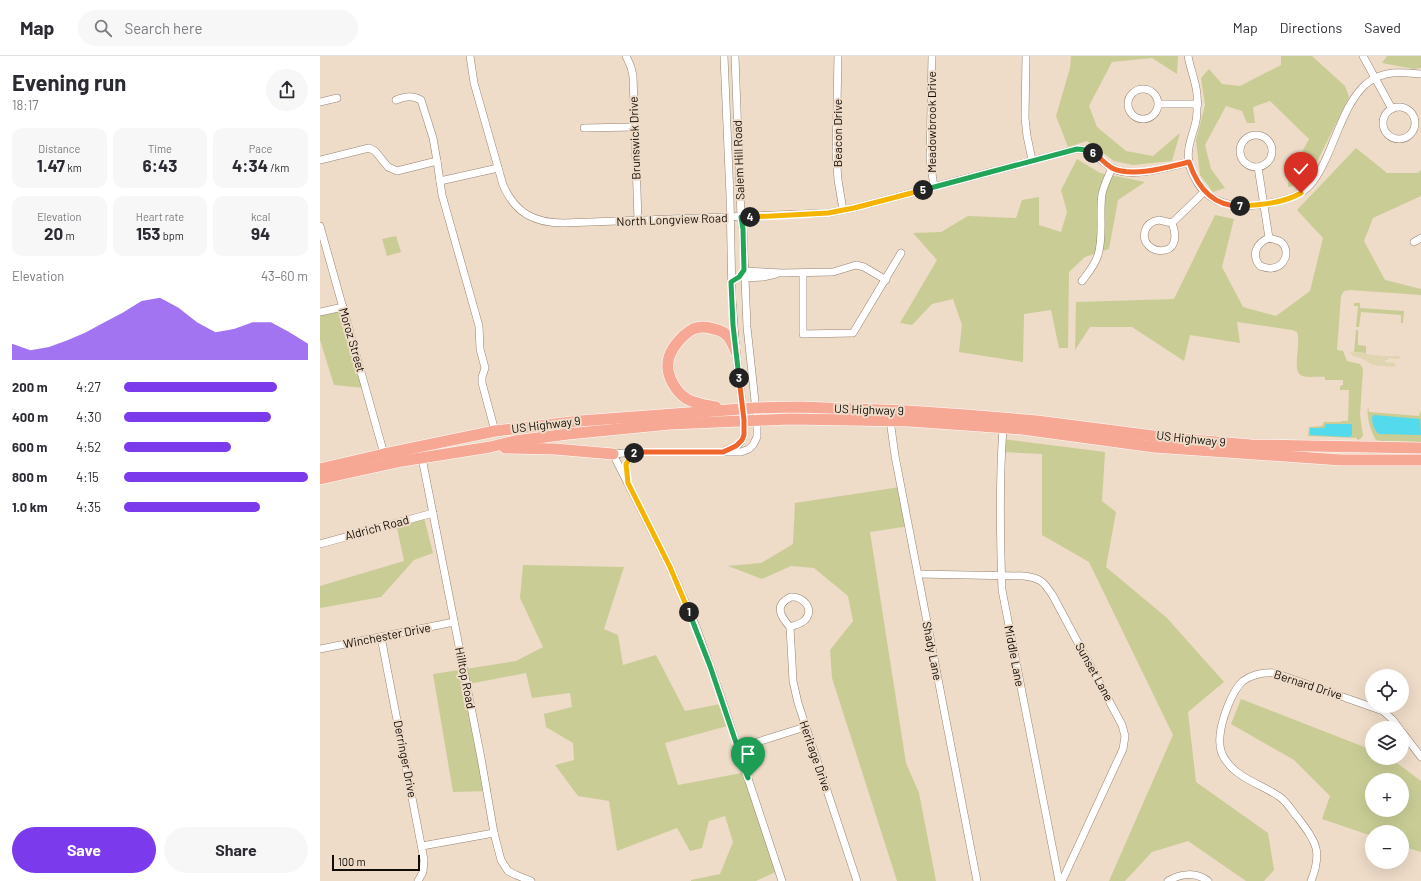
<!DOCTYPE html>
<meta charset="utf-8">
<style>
:root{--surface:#fff;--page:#f7f7f7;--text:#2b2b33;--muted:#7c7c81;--line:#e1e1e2;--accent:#7c3aed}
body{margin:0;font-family:Barlow,sans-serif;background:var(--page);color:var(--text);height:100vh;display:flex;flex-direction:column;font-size:15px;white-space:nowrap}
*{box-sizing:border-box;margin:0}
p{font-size:13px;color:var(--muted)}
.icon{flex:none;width:22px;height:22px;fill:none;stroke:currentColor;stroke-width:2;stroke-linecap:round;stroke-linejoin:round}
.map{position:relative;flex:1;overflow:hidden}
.side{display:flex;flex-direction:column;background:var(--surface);width:320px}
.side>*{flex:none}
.buttons{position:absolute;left:1045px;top:613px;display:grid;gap:8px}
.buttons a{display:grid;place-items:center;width:44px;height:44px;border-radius:50%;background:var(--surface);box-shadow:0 4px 16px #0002;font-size:20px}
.scale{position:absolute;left:12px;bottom:10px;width:88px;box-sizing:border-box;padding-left:4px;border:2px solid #120c06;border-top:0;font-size:11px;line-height:14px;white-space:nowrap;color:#120c06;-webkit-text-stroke:3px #eedbc8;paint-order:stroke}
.pin{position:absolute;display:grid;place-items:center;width:34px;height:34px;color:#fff;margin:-41px -17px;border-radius:50% 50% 50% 0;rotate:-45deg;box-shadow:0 0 4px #0007}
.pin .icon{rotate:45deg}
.km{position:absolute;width:20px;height:20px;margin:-10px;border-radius:50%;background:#222;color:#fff;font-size:11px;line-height:20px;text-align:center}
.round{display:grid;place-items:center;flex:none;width:42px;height:42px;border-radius:21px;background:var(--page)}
.summary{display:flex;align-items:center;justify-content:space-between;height:68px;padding:0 12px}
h1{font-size:22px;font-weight:700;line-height:30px}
.metrics{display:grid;grid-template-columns:repeat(3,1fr);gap:6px;height:68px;padding:4px 12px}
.metrics div{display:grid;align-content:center;border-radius:10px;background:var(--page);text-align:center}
.metrics b{font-size:17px;font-weight:700}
.metrics small{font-size:11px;font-weight:400}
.metrics p{font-size:11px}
.chart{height:112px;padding:8px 12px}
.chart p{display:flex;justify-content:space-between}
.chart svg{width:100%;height:72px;margin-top:4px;fill:var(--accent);opacity:.7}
.action{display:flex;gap:8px;margin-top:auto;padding:8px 12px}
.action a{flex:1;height:46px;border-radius:24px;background:var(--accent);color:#fff;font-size:16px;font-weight:700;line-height:46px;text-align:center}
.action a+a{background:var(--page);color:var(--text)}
ul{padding:0 12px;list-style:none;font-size:13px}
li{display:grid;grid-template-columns:64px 48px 1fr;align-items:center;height:30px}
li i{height:10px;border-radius:5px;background:var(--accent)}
header{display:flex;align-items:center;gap:24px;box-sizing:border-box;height:56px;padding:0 20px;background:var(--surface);border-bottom:1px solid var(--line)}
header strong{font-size:19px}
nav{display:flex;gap:22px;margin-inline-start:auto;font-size:14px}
.search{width:280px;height:36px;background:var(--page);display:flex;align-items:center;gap:10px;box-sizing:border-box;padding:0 14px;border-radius:22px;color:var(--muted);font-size:15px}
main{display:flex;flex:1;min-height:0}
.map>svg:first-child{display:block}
</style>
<header>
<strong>Map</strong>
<div class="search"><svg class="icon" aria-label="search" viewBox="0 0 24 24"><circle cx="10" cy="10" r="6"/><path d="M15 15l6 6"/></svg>Search here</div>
<nav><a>Map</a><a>Directions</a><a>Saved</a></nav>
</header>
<main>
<section class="side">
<div class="summary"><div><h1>Evening run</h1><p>18:17</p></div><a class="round"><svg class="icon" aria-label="share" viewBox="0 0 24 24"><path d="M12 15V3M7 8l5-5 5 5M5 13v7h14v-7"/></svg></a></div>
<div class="metrics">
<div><p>Distance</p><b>1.47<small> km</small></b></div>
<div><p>Time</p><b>6:43</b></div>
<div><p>Pace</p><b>4:34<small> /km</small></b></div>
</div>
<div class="metrics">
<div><p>Elevation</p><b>20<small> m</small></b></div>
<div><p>Heart rate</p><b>153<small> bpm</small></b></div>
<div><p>kcal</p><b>94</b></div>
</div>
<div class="chart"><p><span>Elevation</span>43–60 m</p>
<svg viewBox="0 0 160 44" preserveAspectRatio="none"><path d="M0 44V34L10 38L20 36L30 32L40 27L50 21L60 15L70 8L80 6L90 12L100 21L110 27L120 25L130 21L140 21L150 27L160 34V44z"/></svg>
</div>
<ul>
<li><b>200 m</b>4:27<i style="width:83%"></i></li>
<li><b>400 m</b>4:30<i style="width:80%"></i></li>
<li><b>600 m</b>4:52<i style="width:58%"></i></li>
<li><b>800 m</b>4:15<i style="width:100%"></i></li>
<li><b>1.0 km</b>4:35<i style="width:74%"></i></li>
</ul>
<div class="action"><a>Save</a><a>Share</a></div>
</section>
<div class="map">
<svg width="1101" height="825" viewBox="0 0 1101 825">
<rect width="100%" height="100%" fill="#eedbc8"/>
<g fill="#c9cd95" fill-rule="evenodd">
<path d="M 751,0 L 858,0 L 857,18 L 832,2 L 792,6 L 769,50 L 777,71 L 806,95 L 833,100 L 860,77 L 852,105 L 813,109 L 794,105 L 767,85 L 748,91 L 736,60 L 750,12 Z"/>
<path d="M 961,0 L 992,0 L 1025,30 L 1029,41 L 986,128 L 968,131 L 969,120 L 989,83 L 950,45 L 933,51 L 935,67 L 927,67 L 922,55 L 906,50 L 885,89 L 891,113 L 905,132 L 893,136 L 880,119 L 876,84 L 885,49 L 881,22 L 889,13 L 902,28 L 920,30 L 961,9 Z"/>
<path d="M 1067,0 L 1101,0 L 1101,12 L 1094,13 L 1062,7 Z"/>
<path d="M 1036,92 L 1067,117 L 1098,117 L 1101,114 L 1101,140 L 1053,162 L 1044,185 L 1065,224 L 1101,233 L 1101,239 L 1030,234 L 1024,235 L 1021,240 L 1017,294 L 1023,295 L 1027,305 L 1040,308 L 1043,313 L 1040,359 L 1043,380 L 1040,383 L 1037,384 L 1037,382 L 988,380 L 989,371 L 1002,370 L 1004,366 L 1021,366 L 1021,365 L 1028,365 L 1029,334 L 1020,334 L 1020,330 L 1023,329 L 1023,324 L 1005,324 L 1005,321 C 998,320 989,322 983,320 C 970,317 982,287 977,276 L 972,274 L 917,266 L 920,287 L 870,279 L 864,305 L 812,271 L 770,271 L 755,294 L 756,246 L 854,243 L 895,159 L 914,163 L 902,211 L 923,251 L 956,260 L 990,235 L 1003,182 L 977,154 Z"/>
<path d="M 757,103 L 780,117 L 825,126 L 798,144 L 789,193 L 765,201 L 749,216 L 748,292 L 739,292 L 731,254 L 704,258 L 703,306 L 639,296 L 642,269 L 633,243 L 612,248 L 592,269 L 580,267 L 617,204 L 593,177 L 621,176 L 648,160 L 696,162 L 702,144 L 719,141 L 719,169 L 741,176 L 747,156 L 741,134 Z"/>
<path d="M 76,180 L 81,196 L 67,200 L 62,183 Z"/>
<path d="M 1034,247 L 1040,247 L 1040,252 L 1084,255 L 1083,267 L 1081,267 L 1081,259 L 1041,256 L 1039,271 L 1036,271 L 1038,250 L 1034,250 Z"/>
<path d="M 22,250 L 44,332 L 14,329 L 0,284 L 0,254 Z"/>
<path d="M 1036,274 L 1038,274 L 1038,289 L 1046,290 L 1046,297 L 1034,296 Z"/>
<path d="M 1048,351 L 1049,356 L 1099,360 L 1101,354 L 1101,386 L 1061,385 L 1056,384 C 1051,376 1046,360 1048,351 Z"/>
<path d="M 682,383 L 785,396 L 782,445 L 796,456 L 786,511 L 847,562 L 904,626 L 868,656 L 876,726 L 948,777 L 954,814 L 944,825 L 926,825 L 868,785 L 832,796 L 805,825 L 789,825 L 853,679 L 769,506 L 722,479 L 722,398 L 682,396 Z"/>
<path d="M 580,431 L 589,470 L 550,476 L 586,707 L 599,737 L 616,825 L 577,825 L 512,622 L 510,594 L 533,565 L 528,540 L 494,512 L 471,510 L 442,523 L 408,510 L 441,507 L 473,488 L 475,447 Z"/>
<path d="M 104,462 L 113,497 L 94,504 L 61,541 L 0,552 L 0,530 L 84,505 L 77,472 Z"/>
<path d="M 203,509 L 304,511 L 284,573 L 298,579 L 303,609 L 336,599 L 365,655 L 405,647 L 411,669 L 345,687 L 358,729 L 427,716 L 460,814 L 436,825 L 371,825 L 371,824 L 400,818 L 413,786 L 405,760 L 389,765 L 382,792 L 370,795 L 357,772 L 297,795 L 289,745 L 258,740 L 235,709 L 254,704 L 253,687 L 226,671 L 224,658 L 252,651 L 250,637 L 212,642 L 206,617 L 149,628 L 171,735 L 133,736 L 113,618 L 196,605 L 223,591 L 200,542 Z"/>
<path d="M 921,643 L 1052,694 L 1052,702 L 1070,702 L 1101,725 L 1101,796 L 1082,790 L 1082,776 L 1052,776 L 1052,780 L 1002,763 L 1010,740 L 974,704 L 911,668 ZM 1052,724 L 1082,724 L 1082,754 L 1052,754 Z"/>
</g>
<path fill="#dfd5b0" d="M 1030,296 L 1046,297 L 1046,298 L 1062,300 L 1080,300 L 1079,303 L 1068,302 L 1068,304 L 1065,304 L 1065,306 L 1075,307 L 1075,311 L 1053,309 L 1041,302 L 1033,300 Z"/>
<g fill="#53daec">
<path d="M 1054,359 L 1100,363 L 1101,379 L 1059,378 C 1054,374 1052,368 1052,361 Z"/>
<path d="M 1006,368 L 1032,368 L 1032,379 L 1030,381 L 990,379 L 990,372 L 1004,372 Z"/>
</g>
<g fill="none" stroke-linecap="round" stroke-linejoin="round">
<g stroke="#968472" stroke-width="8">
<g id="minor">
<path d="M 150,0 L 154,27 L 183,129 C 195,157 214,167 244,167 L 508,157 L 534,152 L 757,93 C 775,93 778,104 792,112 C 811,123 848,111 869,106"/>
<path d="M 306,0 L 311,11 L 313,20 L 318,164"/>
<path d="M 404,0 L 410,140 L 412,243 L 416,296 L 424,364 L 424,379 L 422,384 L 417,390 L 406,394"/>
<path d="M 415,0 L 421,161 L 423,173 L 427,271 L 437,364 L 437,381 L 433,389 L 429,393 L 421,396 L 315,396 L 293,398 L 350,511 L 377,573 L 400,638 L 462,825"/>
<path d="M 518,0 L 516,97 L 518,124 L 523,154"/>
<path d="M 612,0 L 610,103 L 614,131"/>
<path d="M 706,0 L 705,62 L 707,80 L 712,104"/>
<path d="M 868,0 C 871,17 879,32 877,50 C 877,55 877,60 876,65 C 873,79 866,92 869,107 C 870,114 874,120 877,126 C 894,153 923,152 950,147 C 965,144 981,140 991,128 C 1013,101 1020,51 1046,28 C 1063,14 1081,16 1101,18"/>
<path d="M 1043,0 L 1072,53"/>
<circle cx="823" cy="48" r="15"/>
<path d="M 0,46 L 17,42"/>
<path d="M 839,48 L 878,48"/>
<circle cx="1079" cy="67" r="16"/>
<path d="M 264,72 L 314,71"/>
<circle cx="936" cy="95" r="16"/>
<path d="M 0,104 L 49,92 L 55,95 L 68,111 L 77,115 L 117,105 L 113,82 L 101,44 C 93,39 85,40 76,44"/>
<path d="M 117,105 L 122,139 L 159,270 L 160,293 L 165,312 L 162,321 L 162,327 L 175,375"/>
<path d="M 938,111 L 949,182"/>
<path d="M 120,125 L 178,112"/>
<path d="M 839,164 L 852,167 C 867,206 818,199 825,175 C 827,168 833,165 839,164 Z"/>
<path d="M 852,167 L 884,136"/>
<path d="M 0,170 L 64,398"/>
<path d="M 949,182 C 952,183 958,184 961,186 C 971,195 965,211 952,212 C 948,213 944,211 940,210 C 931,199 936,187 949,182 Z"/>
<path d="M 1094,186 L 1101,182"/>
<path d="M 483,217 L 483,278 L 533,277 L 581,197"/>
<path d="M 425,222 L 443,221 L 456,218"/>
<path d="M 762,225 C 768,217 775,209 778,199 C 784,180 779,158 782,138 C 784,129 788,121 792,112"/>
<path d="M 411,226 L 419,221 L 424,215 L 462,217 L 513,216 L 536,209 L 544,211 L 566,224"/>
<path d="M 0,256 L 23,251"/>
<path d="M 570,364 L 575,400 L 657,825"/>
<path d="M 683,372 C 679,426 680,480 682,534 L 739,825"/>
<path d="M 102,402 L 161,702 L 174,777 L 181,804 L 188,815 L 196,819 L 211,825"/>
<path d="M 307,423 L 306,408 L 315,396"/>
<path d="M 0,488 L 113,457"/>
<path d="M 598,518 L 704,520 C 721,522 724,526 733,540 L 802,669 L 805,680 L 803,693 L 742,825"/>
<path d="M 471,541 C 483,540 495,553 485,564 C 481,568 475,569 470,571 C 461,561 453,549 471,541 Z"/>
<path d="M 470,571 L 473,625 L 478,647 L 537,825"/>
<path d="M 61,581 L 104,804 L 103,816 L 98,825"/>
<path d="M 0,593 L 134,566"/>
<path d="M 1082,676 L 1101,701"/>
<path d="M 418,692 L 485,671"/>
<path d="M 102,790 L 174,777"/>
<path d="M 848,825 C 861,817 876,816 888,825"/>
<path d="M 991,825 C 1003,795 996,786 978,762 C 972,755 967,746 960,741 C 943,729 919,723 907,706 C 901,699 899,689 900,680 C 901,665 912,634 923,625 C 933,618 944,616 955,617 L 1063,655 L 1072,663 L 1079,672"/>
</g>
</g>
<g stroke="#fff" stroke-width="12">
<g id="highway">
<path d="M 396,351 C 386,349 376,348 367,343 C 356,336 346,320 348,306 C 349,294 362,279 373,273 C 379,270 388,271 394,273 C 399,274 406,277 409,282 C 412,286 414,291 416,296"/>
<path d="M 185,392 L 235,393 L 293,398"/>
<path d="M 0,413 L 64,398 L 175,375 L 260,365 L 435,352 L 479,351 L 588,355 L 646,359 L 717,365 L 849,382 L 931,389 L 1101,392"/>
<path d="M 0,423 L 82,405 L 170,391 L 195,385 L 248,378 L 350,368 L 470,363 L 589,365 L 702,373 L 834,391 L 1021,404 L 1101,404"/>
</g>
</g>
<use href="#minor" stroke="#fff" stroke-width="7"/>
<use href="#highway" stroke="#f6a895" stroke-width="11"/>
</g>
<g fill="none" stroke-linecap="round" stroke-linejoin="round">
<g stroke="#fff" stroke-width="8">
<path id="split-1" d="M 369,556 L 390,610 L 428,722"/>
</g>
<g stroke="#fff" stroke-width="8">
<path id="split-2" d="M 314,397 L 306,408 L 308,427 L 350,511 L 369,556"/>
</g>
<g stroke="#fff" stroke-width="8">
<path id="split-3" d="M 314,397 L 315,396 L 403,396 L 416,390 L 422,384 L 424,379 L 424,364 L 419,322"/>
</g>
<g stroke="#fff" stroke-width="8">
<path id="split-4" d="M 419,322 L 413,269 L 411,226 L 419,221 L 424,214 L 423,173 L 421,161 L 430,161"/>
</g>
<g stroke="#fff" stroke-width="8">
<path id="split-5" d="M 430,161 L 508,157 L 534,152 L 603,134"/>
</g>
<g stroke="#fff" stroke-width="8">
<path id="split-6" d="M 603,134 L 757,93 L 767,94 L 773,97"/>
</g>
<g stroke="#fff" stroke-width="8">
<path id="split-7" d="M 773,97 C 780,101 785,108 792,112 C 812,122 848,111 869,106 C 877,130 892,150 920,150"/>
</g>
<g stroke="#fff" stroke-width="8">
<path id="split-8" d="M 920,150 C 940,149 964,147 981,137"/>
</g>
<use href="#split-1" stroke="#22a559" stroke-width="5"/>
<use href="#split-2" stroke="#f5b400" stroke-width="5"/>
<use href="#split-3" stroke="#f0652b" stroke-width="5"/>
<use href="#split-4" stroke="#22a559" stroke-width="5"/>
<use href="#split-5" stroke="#f5b400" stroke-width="5"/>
<use href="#split-6" stroke="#22a559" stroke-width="5"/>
<use href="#split-7" stroke="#f0652b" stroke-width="5"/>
<use href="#split-8" stroke="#f5b400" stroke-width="5"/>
</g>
<g text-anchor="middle" stroke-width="4" stroke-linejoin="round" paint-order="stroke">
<g font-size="12" fill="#120c06" stroke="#eedbc8">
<text transform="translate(612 66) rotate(-90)" y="4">Meadowbrook Drive</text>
<text transform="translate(518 77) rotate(-90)" y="4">Beacon Drive</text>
<text transform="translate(315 82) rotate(-92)" y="4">Brunswick Drive</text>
<text transform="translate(419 104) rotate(-92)" y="4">Salem Hill Road</text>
<text transform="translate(352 164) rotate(-2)" y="4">North Longview Road</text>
<text transform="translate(32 284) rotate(74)" y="4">Moroz Street</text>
<text transform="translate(549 354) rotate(2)" y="4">US Highway 9</text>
<text transform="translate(226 369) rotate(-7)" y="4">US Highway 9</text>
<text transform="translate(871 383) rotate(6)" y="4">US Highway 9</text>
<text transform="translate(57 472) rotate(-15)" y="4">Aldrich Road</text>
<text transform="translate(67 580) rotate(-11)" y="4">Winchester Drive</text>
<text transform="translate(612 595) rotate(79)" y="4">Shady Lane</text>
<text transform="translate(694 600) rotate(79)" y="4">Middle Lane</text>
<text transform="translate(774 616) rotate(61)" y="4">Sunset Lane</text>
<text transform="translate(145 622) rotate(79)" y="4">Hilltop Road</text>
<text transform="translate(988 629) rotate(18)" y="4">Bernard Drive</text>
<text transform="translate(495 700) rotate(71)" y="4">Heritage Drive</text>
<text transform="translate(85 703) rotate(79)" y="4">Derringer Drive</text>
</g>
</g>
</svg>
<div class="buttons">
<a><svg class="icon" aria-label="locate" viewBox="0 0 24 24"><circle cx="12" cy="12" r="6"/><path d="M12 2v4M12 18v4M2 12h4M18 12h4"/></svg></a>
<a><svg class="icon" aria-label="layers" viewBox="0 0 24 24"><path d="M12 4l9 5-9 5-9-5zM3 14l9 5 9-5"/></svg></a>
<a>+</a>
<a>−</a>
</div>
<div class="scale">100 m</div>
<div class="pin" style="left:428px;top:722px;background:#1e9e55"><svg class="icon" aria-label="arrive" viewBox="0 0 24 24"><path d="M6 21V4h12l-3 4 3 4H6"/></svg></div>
<div class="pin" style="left:981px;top:137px;background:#d93025"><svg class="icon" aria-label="check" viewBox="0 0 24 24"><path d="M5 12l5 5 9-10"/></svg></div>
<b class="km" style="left:369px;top:556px">1</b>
<b class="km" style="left:314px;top:397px">2</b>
<b class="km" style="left:419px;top:322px">3</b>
<b class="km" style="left:430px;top:161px">4</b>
<b class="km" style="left:603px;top:134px">5</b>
<b class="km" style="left:773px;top:97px">6</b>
<b class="km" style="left:920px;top:150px">7</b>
</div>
</main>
